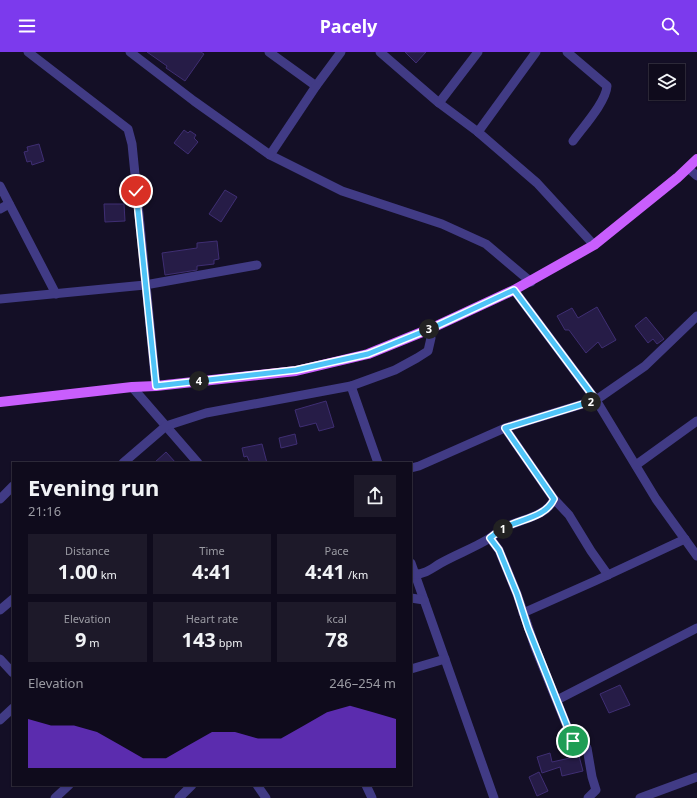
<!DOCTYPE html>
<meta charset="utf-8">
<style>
:root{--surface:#0f0b1c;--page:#1d1929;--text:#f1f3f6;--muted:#9b9ba3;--line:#2f2b3b;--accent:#7c3aed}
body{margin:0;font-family:"Noto Sans",sans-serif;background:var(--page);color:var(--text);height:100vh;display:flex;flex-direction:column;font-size:15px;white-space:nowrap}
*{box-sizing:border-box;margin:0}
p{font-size:13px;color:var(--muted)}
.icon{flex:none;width:22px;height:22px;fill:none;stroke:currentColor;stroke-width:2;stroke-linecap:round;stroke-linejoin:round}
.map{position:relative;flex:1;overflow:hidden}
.drawer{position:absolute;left:12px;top:410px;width:400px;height:324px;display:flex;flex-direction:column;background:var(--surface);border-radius:0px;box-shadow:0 1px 3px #0004,0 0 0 1px var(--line)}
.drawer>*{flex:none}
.tools{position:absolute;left:649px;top:12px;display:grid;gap:8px}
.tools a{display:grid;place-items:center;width:36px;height:36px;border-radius:0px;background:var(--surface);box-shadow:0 1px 3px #0004,0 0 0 1px var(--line);font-size:20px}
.pin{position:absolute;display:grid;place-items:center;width:34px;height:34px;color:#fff;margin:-17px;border:2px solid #fff;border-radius:50%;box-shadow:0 1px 4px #0007}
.km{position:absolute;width:20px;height:20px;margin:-10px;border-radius:50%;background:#222;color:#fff;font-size:11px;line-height:20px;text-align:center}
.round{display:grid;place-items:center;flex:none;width:42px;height:42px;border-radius:0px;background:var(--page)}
.headline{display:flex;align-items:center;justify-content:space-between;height:68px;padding:0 16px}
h1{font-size:22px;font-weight:700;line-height:30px}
.metrics{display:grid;grid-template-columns:repeat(3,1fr);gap:6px;height:68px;padding:4px 16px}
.metrics div{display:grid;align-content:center;border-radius:0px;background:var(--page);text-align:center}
.metrics b{font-size:20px;font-weight:700}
.metrics small{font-size:11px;font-weight:400}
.metrics p{font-size:11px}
.chart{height:112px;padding:8px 16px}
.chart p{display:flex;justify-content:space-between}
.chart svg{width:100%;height:72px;margin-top:4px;fill:var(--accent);opacity:.7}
header{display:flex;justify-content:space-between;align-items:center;height:52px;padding:0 16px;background:var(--accent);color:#fff;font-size:18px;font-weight:700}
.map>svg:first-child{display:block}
</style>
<header><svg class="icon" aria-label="menu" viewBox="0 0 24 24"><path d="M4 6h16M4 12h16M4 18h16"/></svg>Pacely<svg class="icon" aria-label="search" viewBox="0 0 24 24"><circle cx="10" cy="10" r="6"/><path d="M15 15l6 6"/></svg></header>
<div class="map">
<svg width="697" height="746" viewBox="0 0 697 746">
<rect width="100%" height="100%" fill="#140f26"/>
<g fill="#261c47" stroke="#3f2e73">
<path d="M 147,0 L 201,0 L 204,2 L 185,29 L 166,16 L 167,14 Z"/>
<path d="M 405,0 L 426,0 L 416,11 Z"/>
<path d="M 184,78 L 188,81 L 190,79 L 196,83 L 194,86 L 198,90 L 188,102 L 174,91 Z"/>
<path d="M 39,92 L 44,109 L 32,113 L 31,109 L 27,110 L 24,100 L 28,99 L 27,95 Z"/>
<path d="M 225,138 L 237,145 L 221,170 L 209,162 Z"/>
<path d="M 104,152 L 124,152 L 125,169 L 105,170 Z"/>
<path d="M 217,189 L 219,207 L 214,208 L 214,212 L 197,214 L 197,218 L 165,223 L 162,201 L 197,196 L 197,191 Z"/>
<path d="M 597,255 L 616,288 L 602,296 L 598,290 L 586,301 L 569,278 L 565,278 L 557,264 L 572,256 L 578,266 Z"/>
<path d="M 646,265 L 664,287 L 657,292 L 653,287 L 648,291 L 635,274 Z"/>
<path d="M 326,349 L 334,375 L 319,379 L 316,371 L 300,375 L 295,358 Z"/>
<path d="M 295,382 L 297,392 L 281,396 L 279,386 Z"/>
<path d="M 262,392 L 267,411 L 250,411 L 247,404 L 244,405 L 242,396 Z"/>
<path d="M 166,400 L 176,411 L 154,411 Z"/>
<path d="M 620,633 L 630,653 L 609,661 L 600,642 Z"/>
<path d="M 550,701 L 552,710 L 579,704 L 583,719 L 562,724 L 560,715 L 542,721 L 537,705 Z"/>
<path d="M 539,720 L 548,739 L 537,744 L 529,725 Z"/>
</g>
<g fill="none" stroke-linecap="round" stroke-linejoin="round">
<g stroke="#413b85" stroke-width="9">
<path d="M 28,0 L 128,77 L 132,92 L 156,334"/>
<path d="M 130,0 L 194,49 L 270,103 L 342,139 L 442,172 L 486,192 L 531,230"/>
<path d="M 269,0 L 316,34"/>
<path d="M 380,0 L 439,51 L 478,80 L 537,131 L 594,193"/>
<path d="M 567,0 L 607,34 C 606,50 583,75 573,89"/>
<path d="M 439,51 L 478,0"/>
<path d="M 478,80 L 536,0"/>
<path d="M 270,103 L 316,34 L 341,0"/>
<path d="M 688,116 L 697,124"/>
<path d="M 0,134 L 56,242"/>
<path d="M 0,157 L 9,152"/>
<path d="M 514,238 L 596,348 L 656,447 L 697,504"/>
<path d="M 0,247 L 145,233 L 257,213"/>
<path d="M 351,334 L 378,411"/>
<path d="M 132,335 L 198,411"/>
<path d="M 505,376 L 554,447 L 569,463 L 591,499 L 608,523"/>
<path d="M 123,411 L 166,374 L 206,361 L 351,334 L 395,318 L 417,306 L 428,299 L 431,286 L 427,278"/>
<path d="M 636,413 L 697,369"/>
<path d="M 411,416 L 419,414 L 505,376 L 596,348 L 645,314 L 697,264"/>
<path d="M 0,447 L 13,434"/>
<path d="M 490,486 C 495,482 500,478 506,475 C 521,467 546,465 554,447"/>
<path d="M 411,511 L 494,746"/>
<path d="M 415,522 C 426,522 432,516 441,511 C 457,502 474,496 490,486 L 499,498 L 517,542 L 535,595 L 573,689 L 587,696 L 592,725 L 596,738 L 588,746"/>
<path d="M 411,546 L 424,548"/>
<path d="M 0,558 L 13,547"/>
<path d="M 523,561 L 595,529 L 685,487"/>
<path d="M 0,607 L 13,621"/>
<path d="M 411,617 L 445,607"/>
<path d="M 557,648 L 697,576"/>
<path d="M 0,668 L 13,656"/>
<path d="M 257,733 L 266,746"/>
<path d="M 366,733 L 372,746"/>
<path d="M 55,746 L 69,733"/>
<path d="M 179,746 L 192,733"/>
<path d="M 640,746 L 697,725"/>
</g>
<path stroke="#c95efd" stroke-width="10" d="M 0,350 L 132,335 L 156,334 L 296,319 L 368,302 L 432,276 L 514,238 L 594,193 L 677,126 L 697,107"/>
</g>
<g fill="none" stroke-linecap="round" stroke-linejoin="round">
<g stroke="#fff" stroke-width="8">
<path id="route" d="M 136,139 L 156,334 L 296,318 L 368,302 L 432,276 L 514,238 L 596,348 L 505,376 L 554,447 C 546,465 521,467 506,475 C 500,478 495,482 490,486 L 499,498 L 517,542 L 528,576 L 573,689"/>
</g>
<use href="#route" stroke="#4fc3f7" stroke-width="5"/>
</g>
</svg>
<div class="tools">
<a><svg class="icon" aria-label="layers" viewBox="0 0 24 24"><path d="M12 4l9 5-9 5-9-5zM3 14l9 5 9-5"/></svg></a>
</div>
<div class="pin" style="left:573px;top:689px;background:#1e9e55"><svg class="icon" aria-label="arrive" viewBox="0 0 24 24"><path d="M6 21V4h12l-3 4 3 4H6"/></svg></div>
<div class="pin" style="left:136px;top:139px;background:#d93025"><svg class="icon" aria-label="check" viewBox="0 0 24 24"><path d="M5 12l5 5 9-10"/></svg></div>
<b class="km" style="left:503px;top:477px">1</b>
<b class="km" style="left:591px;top:350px">2</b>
<b class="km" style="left:429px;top:277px">3</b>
<b class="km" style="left:199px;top:329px">4</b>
<section class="drawer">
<div class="headline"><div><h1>Evening run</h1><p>21:16</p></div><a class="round"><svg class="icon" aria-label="share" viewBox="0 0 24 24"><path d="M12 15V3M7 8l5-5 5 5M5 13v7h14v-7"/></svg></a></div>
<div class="metrics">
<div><p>Distance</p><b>1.00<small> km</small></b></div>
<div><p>Time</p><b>4:41</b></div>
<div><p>Pace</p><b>4:41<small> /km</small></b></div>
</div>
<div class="metrics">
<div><p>Elevation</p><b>9<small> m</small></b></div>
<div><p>Heart rate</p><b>143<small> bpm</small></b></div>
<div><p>kcal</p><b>78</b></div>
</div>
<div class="chart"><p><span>Elevation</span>246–254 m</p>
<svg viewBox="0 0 160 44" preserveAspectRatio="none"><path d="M0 44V14L10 18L20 18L30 22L40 30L50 38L60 38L70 30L80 22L90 22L100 26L110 26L120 18L130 10L140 6L150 10L160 14V44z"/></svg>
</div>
</section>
</div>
